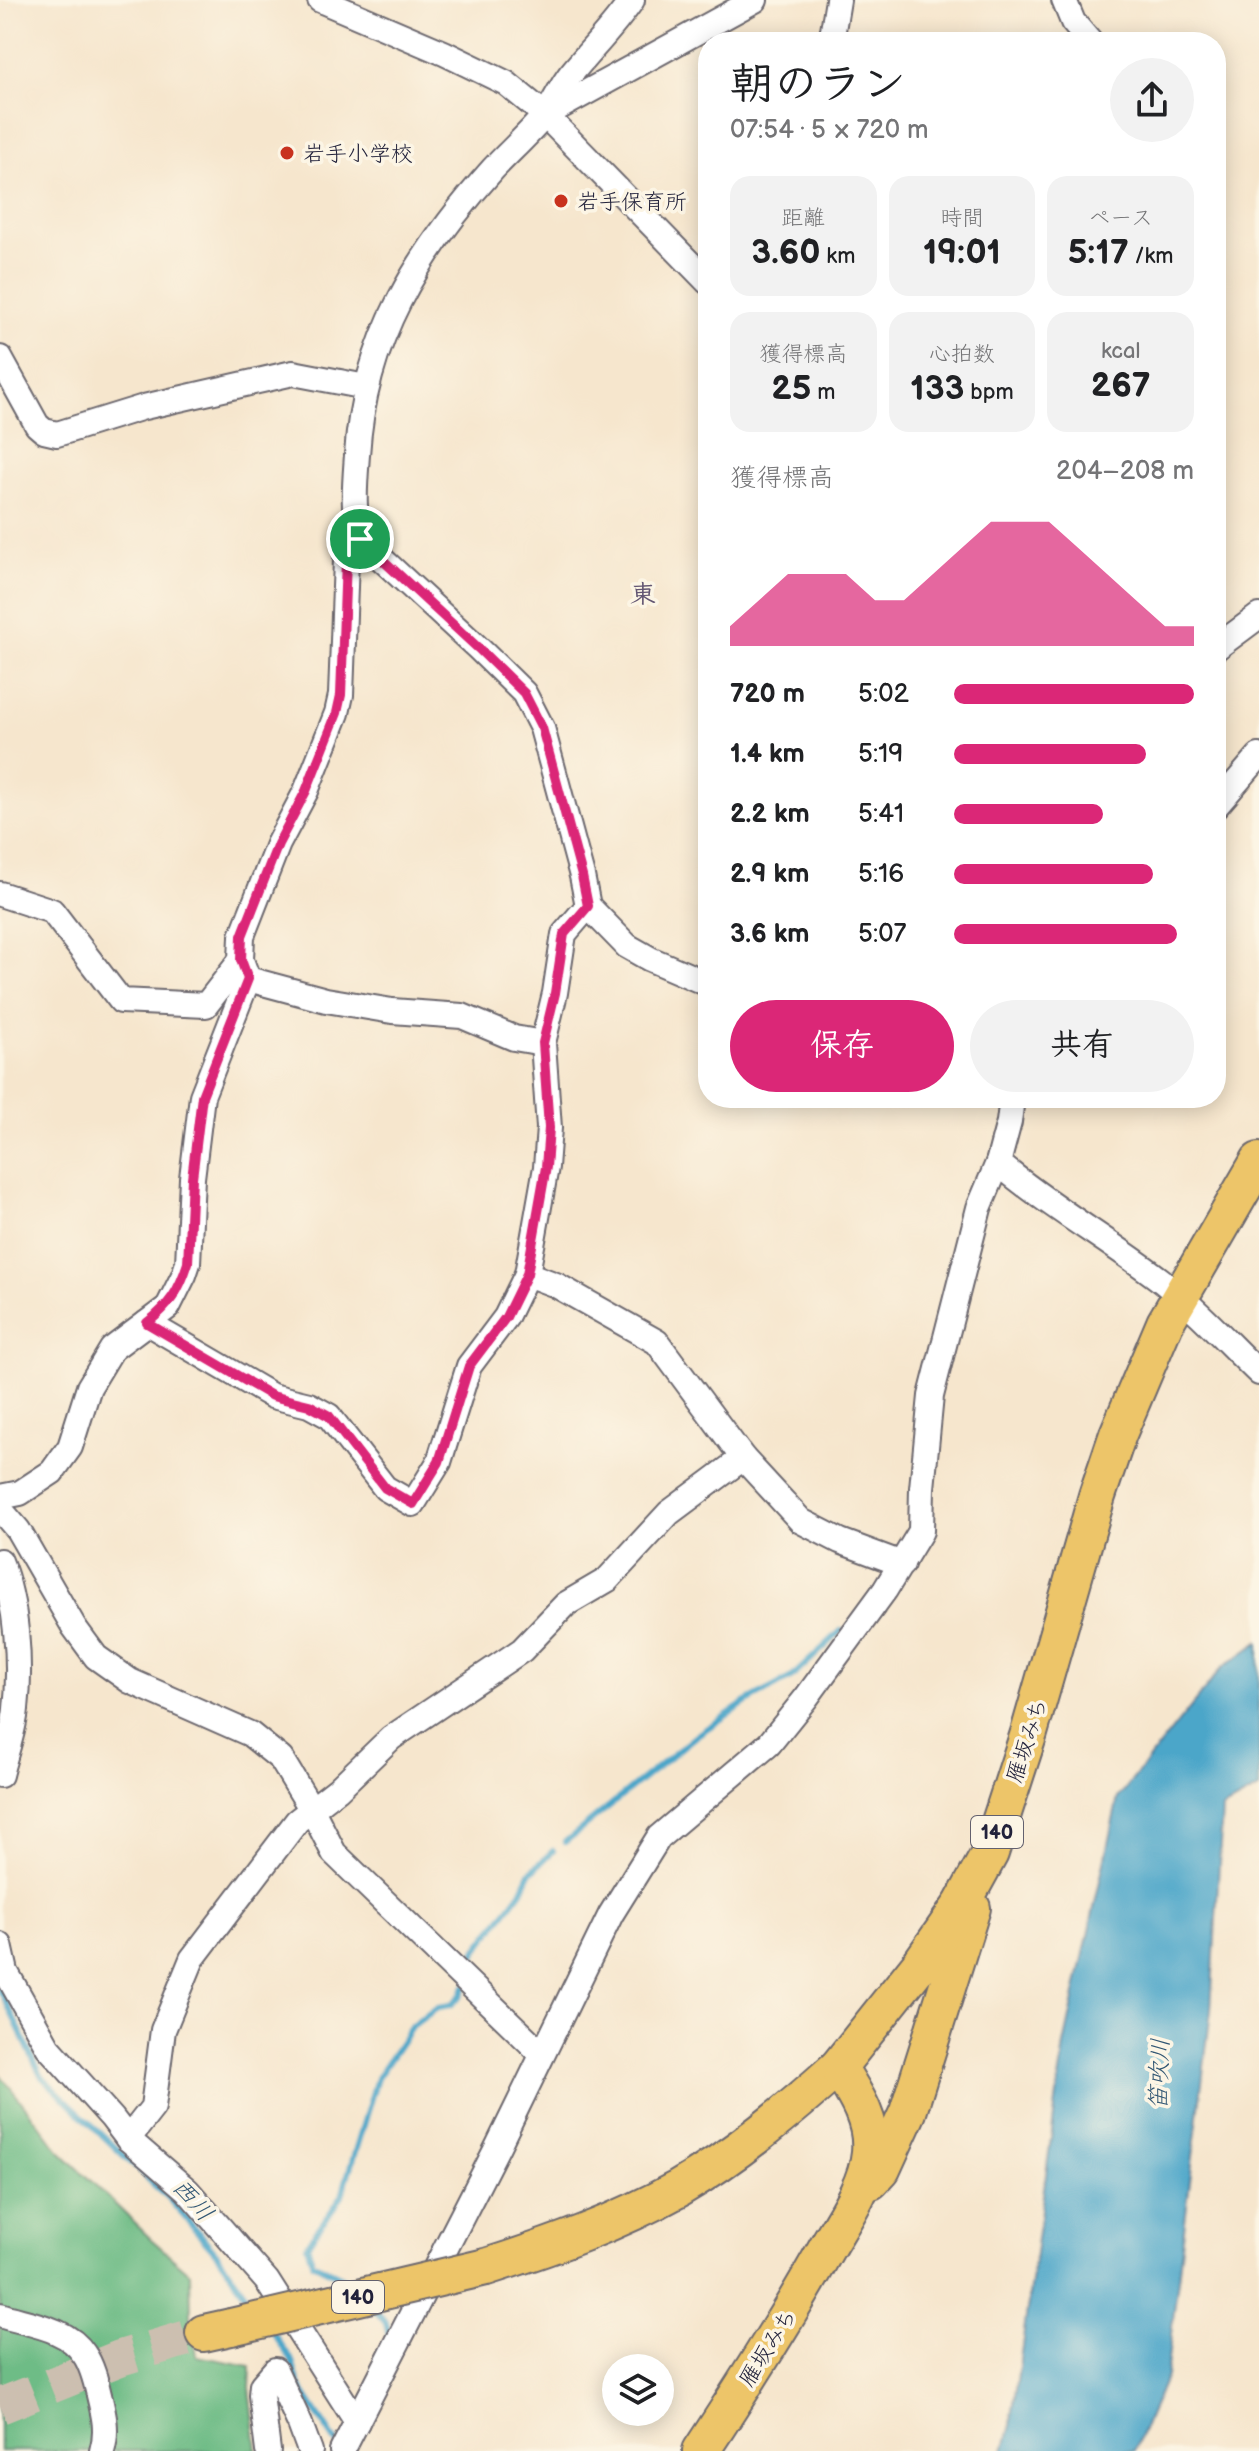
<!DOCTYPE html>
<html lang="ja">
<meta charset="utf-8">
<style>
:root{--surface:#fff;--page:#f2f2f2;--text:#202124;--muted:#757577;--accent:#db2777}
body{margin:0;font-family:"Balsamiq Sans","Klee One",sans-serif;background:var(--page);color:var(--text);height:100vh;display:flex;flex-direction:column;font-size:30px;white-space:nowrap}
*{box-sizing:border-box;margin:0}
p{font-size:26px;color:var(--muted)}
.icon{flex:none;width:44px;height:44px;fill:none;stroke:currentColor;stroke-width:2;stroke-linecap:round;stroke-linejoin:round}
.map{position:relative;flex:1;overflow:hidden}
.details{position:absolute;left:698px;top:32px;width:528px;height:1076px;display:flex;flex-direction:column;background:var(--surface);border-radius:32px;box-shadow:0 4px 20px #0003}
.details>*{flex:none}
.fabs{position:absolute;left:602px;top:2354px;display:grid;gap:16px}
.fabs a{display:grid;place-items:center;width:72px;height:72px;border-radius:50%;background:var(--surface);box-shadow:0 4px 20px #0003;font-size:40px}
.pin{position:absolute;display:grid;place-items:center;width:68px;height:68px;color:#fff;margin:-34px;border:4px solid #fff;border-radius:50%;box-shadow:0 2px 8px #0007}
.round{display:grid;place-items:center;flex:none;width:84px;height:84px;border-radius:42px;background:var(--page)}
.summary{display:flex;align-items:center;justify-content:space-between;height:136px;padding:0 32px}
h1{font-size:44px;font-weight:700;line-height:60px}
.figures{display:grid;grid-template-columns:repeat(3,1fr);gap:12px;height:136px;padding:8px 32px}
.figures div{display:grid;align-content:center;border-radius:20px;background:var(--page);text-align:center}
.figures b{font-size:34px;font-weight:700}
.figures small{font-size:22px;font-weight:400}
.figures p{font-size:22px}
.chart{height:224px;padding:16px 32px}
.chart p{display:flex;justify-content:space-between}
.chart svg{width:100%;height:144px;margin-top:8px;fill:var(--accent);opacity:.7}
.action{display:flex;gap:16px;margin-top:auto;padding:16px 32px}
.action a{flex:1;height:92px;border-radius:48px;background:var(--accent);color:#fff;font-size:32px;font-weight:700;line-height:92px;text-align:center}
.action a+a{background:var(--page);color:var(--text)}
ul{padding:0 32px;list-style:none;font-size:26px}
li{display:grid;grid-template-columns:128px 96px 1fr;align-items:center;height:60px}
li i{height:20px;border-radius:10px;background:var(--accent)}
.map>svg:first-child{display:block}
</style>
<div class="map">
<svg width="1259" height="2451" viewBox="0 0 1259 2451">
<rect width="100%" height="100%" fill="#fcf5e5"/>
<filter id="ink" filterUnits="userSpaceOnUse"><feTurbulence type="fractalNoise" baseFrequency=".0125" numOctaves="2"/><feDisplacementMap in="SourceGraphic" scale="16" xChannelSelector="R" yChannelSelector="G"/><feConvolveMatrix kernelMatrix="1 2 1 2 8 2 1 2 1" color-interpolation-filters="sRGB"/></filter>
<filter id="wash" filterUnits="userSpaceOnUse"><feTurbulence type="fractalNoise" baseFrequency=".006" numOctaves="4" result="noise"/><feDisplacementMap in="SourceGraphic" scale="32" xChannelSelector="R" yChannelSelector="G"/><feGaussianBlur stdDeviation="1.8" result="paint"/><feColorMatrix in="noise" values="0 0 0 0 0 0 0 0 0 0 0 0 0 0 0 0 0 1.4 0 .05"/><feComposite in="paint" operator="in"/></filter>
<g filter="url(#wash)">
<rect width="100%" height="100%" fill="#f6e6cd"/>
<path fill="#6ebc86" stroke="#486f60" stroke-width="2" d="M 0,2074 L 59,2150 L 151,2239 L 190,2273 L 191,2317 L 197,2356 L 251,2366 L 250,2388 L 257,2451 L 0,2451 Z"/>
<path fill="#4ba6c9" stroke="#366482" stroke-width="2" d="M 1259,1642 L 1259,1789 L 1222,1809 L 1211,2010 L 1166,2376 L 1134,2451 L 1004,2451 L 1011,2425 L 1064,2045 L 1118,1798 L 1222,1668 Z"/>
<g fill="none" stroke-linecap="round" stroke-linejoin="round">
<g stroke="#4ba6c9" stroke-width="6">
<path d="M 565,1842 L 697,1735 L 745,1703 L 792,1677 L 841,1631"/>
<path d="M 468,1975 L 476,1951 L 521,1892 L 530,1873 L 553,1851"/>
<path d="M 0,1989 L 42,2077 L 169,2199 L 216,2253 L 255,2308"/>
<path d="M 354,2283 L 313,2263 L 307,2246 C 317,2228 332,2213 342,2195 L 377,2078 L 412,2026 L 438,2007 L 451,2005 L 461,1995 L 465,1986"/>
<path d="M 371,2305 L 386,2323 L 390,2340"/>
<path d="M 271,2330 L 291,2359 L 300,2387 L 337,2444"/>
</g>
</g>
</g>
<g filter="url(#ink)">
<g fill="none" stroke-linecap="round" stroke-linejoin="round">
<path stroke="#ccbfb0" stroke-width="36" stroke-dasharray="36 18" stroke-linecap="butt" d="M 0,2406 L 120,2358 L 204,2333"/>
<g stroke="#6c676e" stroke-width="28">
<g id="minor">
<path d="M 320,0 L 444,53 L 506,83 L 545,115 L 708,282"/>
<path d="M 632,0 C 614,27 590,50 570,75 C 560,88 554,104 544,116 C 528,135 510,151 493,169 C 418,253 364,339 357,455 C 355,483 352,512 360,539 L 478,648 L 524,693 L 542,728 L 582,876 L 588,906 L 627,946 L 650,959 L 708,984"/>
<path d="M 1064,0 L 1073,22 L 1090,42"/>
<path d="M 831,42 L 838,0"/>
<path d="M 547,114 L 755,0"/>
<path d="M 0,358 L 37,425 L 44,431 L 57,434 L 144,407 L 293,373 L 366,387"/>
<path d="M 1216,648 L 1259,616"/>
<path d="M 1216,806 L 1259,756"/>
<path d="M 0,894 L 52,911 L 121,1001 L 206,1005 L 241,960"/>
<path d="M 248,979 L 326,1000 L 392,1011 L 462,1016 L 514,1038 L 543,1043"/>
<path d="M 998,1163 C 1050,1207 1109,1240 1162,1281 C 1197,1309 1227,1342 1259,1373"/>
<path d="M 527,1274 L 556,1285 L 657,1342 L 743,1458 L 801,1521 L 840,1541 L 902,1564"/>
<path d="M 147,1323 L 272,1396 L 309,1405 L 329,1416 L 385,1488 L 413,1504 L 439,1462 L 469,1366 L 506,1317 L 527,1274 L 546,1167 L 549,1128 L 543,1043 L 555,993 L 564,934 L 588,906"/>
<path d="M 0,1497 L 20,1493 L 52,1472 L 70,1447 L 89,1387 L 112,1349 L 168,1307 L 184,1275 L 188,1263 L 192,1178 L 202,1096 L 248,979 L 241,960 L 242,936 L 278,844 L 306,791 L 337,713 L 341,695 L 346,560 L 360,539"/>
<path d="M 0,1509 L 18,1530 L 74,1627 L 96,1657 L 130,1681 L 250,1734 L 281,1759 L 312,1810 L 334,1853 L 542,2054"/>
<path d="M 0,1561 C 17,1602 21,1664 16,1709 C 14,1731 5,1754 0,1775"/>
<path d="M 0,1945 L 6,1972 L 48,2047 L 112,2118 L 128,2139 L 187,2190 L 267,2281 L 357,2422"/>
<path d="M 128,2139 L 153,2107 L 163,2030 L 192,1959 L 297,1821 L 338,1789 L 391,1738 L 522,1650 L 566,1604 L 607,1580 L 669,1513 L 743,1458"/>
<path d="M 0,2315 C 27,2324 67,2327 84,2354 C 92,2365 96,2382 99,2395 C 104,2415 108,2431 102,2451"/>
<path d="M 268,2451 L 261,2395 L 262,2385 L 275,2370 L 300,2424 L 310,2451"/>
<path d="M 342,2451 L 497,2148 L 611,1914 L 659,1837 L 769,1744 L 806,1698 L 885,1590 L 921,1531 L 922,1488 L 931,1396 L 979,1208 L 998,1163 L 1009,1122 L 1012,1098"/>
</g>
</g>
<g stroke="#6c676e" stroke-width="40">
<g id="highway">
<path d="M 871,2181 L 882,2169 L 908,2112 L 972,1908"/>
<path d="M 486,2267 C 552,2246 617,2223 678,2189 C 736,2155 788,2112 838,2067"/>
<path d="M 204,2333 L 231,2327"/>
<path d="M 701,2451 C 745,2384 788,2317 827,2247 C 844,2218 867,2185 870,2152 C 873,2120 854,2093 838,2067 L 920,1964 L 962,1904 L 990,1853 L 1029,1733 L 1097,1496 L 1118,1434 L 1165,1323 L 1259,1161"/>
</g>
</g>
<use href="#minor" stroke="#fff" stroke-width="24"/>
<use href="#highway" stroke="#edc569" stroke-width="36"/>
<g stroke="#6c676e" stroke-width="40" stroke-linecap="butt">
<path id="highway-bridge" d="M 231,2327 L 486,2267"/>
</g>
<use href="#highway-bridge" stroke="#edc569" stroke-width="36"/>
</g>
</g>
<g fill="none" stroke-linecap="round" stroke-linejoin="round" filter="url(#ink)">
<g stroke="#fff" stroke-width="16">
<path id="route" d="M 360,539 L 478,648 L 524,693 L 542,728 L 582,876 L 588,906 L 564,934 L 555,993 L 543,1043 L 549,1128 L 546,1167 L 527,1274 L 506,1317 L 469,1366 L 439,1462 L 413,1504 L 385,1488 L 329,1416 L 309,1405 L 272,1396 L 147,1323 C 170,1305 179,1291 188,1263 L 192,1178 L 202,1096 L 248,979 L 241,960 L 242,936 L 278,844 L 306,791 L 337,713 L 341,695 L 346,560 Z"/>
</g>
<use href="#route" stroke="#db2777" stroke-width="10"/>
</g>
<g fill="#c8321e" stroke="#fcf5e5" stroke-width="3">
<circle cx="287" cy="153" r="8"/>
<circle cx="561" cy="201" r="8"/>
</g>
<g text-anchor="middle" stroke-width="7" stroke-linejoin="round" paint-order="stroke">
<g fill="#fcf5e5" stroke="#63616e" stroke-width="2">
<rect x="971" y="1816" width="52" height="32" rx="6"/>
<rect x="332" y="2281" width="52" height="32" rx="6"/>
</g>
<g font-size="20" font-weight="bold" fill="#22223b">
<text x="997" y="1839">140</text>
<text x="358" y="2304">140</text>
</g>
<g font-size="22" fill="#22223b" stroke="#fcf5e5" text-anchor="start">
<text x="303" y="161">岩手小学校</text>
<text x="577" y="209">岩手保育所</text>
</g>
<g font-size="22" fill="#22223b" stroke="#fcf5e5">
<text transform="translate(1026 1740) rotate(-72)" y="8">雁坂みち</text>
<text transform="translate(767 2347) rotate(-58)" y="8">雁坂みち</text>
</g>
<g font-size="24" font-style="italic" fill="#325774" stroke="#fcf5e5">
<text transform="translate(1159 2074) rotate(-88)" y="8">笛吹川</text>
<text transform="translate(193 2200) rotate(48)" y="8">西川</text>
</g>
<g font-size="26" font-weight="bold" fill="#635672" stroke="#fcf5e5">
<text x="643" y="603">東</text>
</g>
</g>
</svg>
<div class="fabs">
<a><svg class="icon" aria-label="layers" viewBox="0 0 24 24"><path d="M12 4l9 5-9 5-9-5zM3 14l9 5 9-5"/></svg></a>
</div>
<div class="pin" style="left:360px;top:539px;background:#1e9e55"><svg class="icon" aria-label="arrive" viewBox="0 0 24 24"><path d="M6 21V4h12l-3 4 3 4H6"/></svg></div>
<section class="details">
<div class="summary"><div><h1>朝のラン</h1><p>07:54 · 5 × 720 m</p></div><a class="round"><svg class="icon" aria-label="share" viewBox="0 0 24 24"><path d="M12 15V3M7 8l5-5 5 5M5 13v7h14v-7"/></svg></a></div>
<div class="figures">
<div><p>距離</p><b>3.60<small> km</small></b></div>
<div><p>時間</p><b>19:01</b></div>
<div><p>ペース</p><b>5:17<small> /km</small></b></div>
</div>
<div class="figures">
<div><p>獲得標高</p><b>25<small> m</small></b></div>
<div><p>心拍数</p><b>133<small> bpm</small></b></div>
<div><p>kcal</p><b>267</b></div>
</div>
<div class="chart"><p><span>獲得標高</span>204–208 m</p>
<svg viewBox="0 0 160 44" preserveAspectRatio="none"><path d="M0 44V38L10 30L20 22L30 22L40 22L50 30L60 30L70 22L80 14L90 6L100 6L110 6L120 14L130 22L140 30L150 38L160 38V44z"/></svg>
</div>
<ul>
<li><b>720 m</b>5:02<i style="width:100%"></i></li>
<li><b>1.4 km</b>5:19<i style="width:80%"></i></li>
<li><b>2.2 km</b>5:41<i style="width:62%"></i></li>
<li><b>2.9 km</b>5:16<i style="width:83%"></i></li>
<li><b>3.6 km</b>5:07<i style="width:93%"></i></li>
</ul>
<div class="action"><a>保存</a><a>共有</a></div>
</section>
</div>
